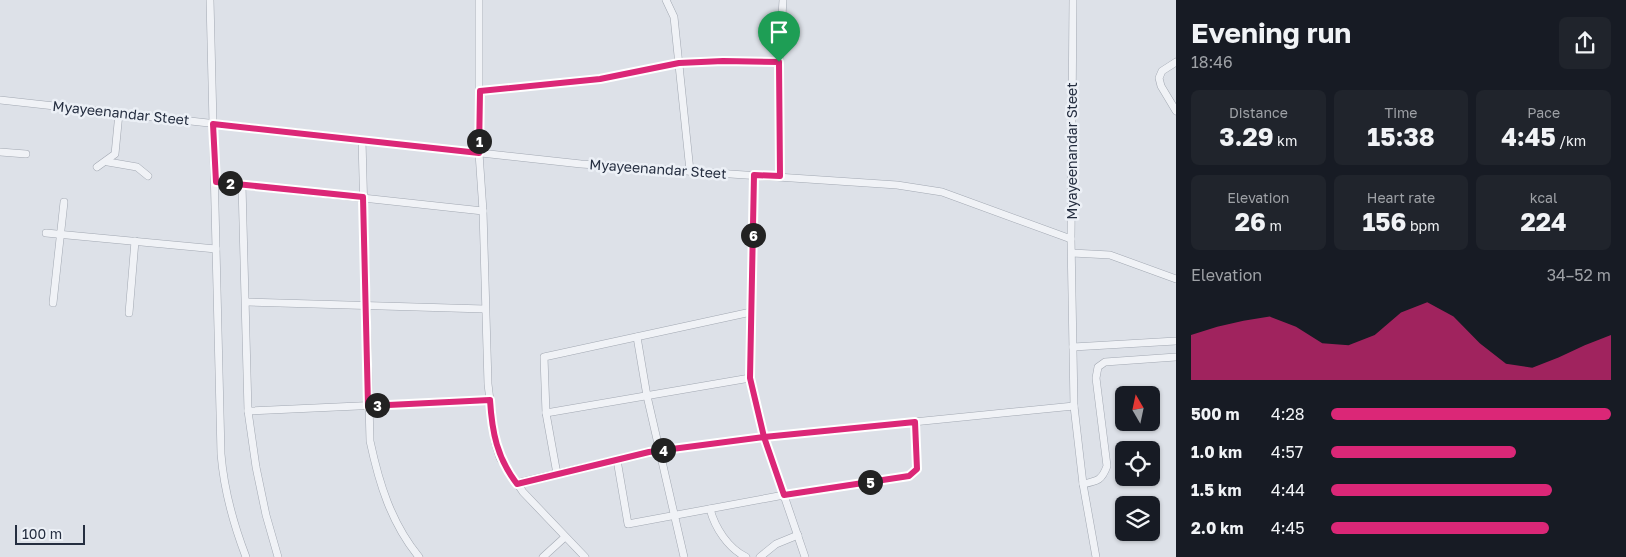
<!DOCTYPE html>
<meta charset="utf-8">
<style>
:root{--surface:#171b24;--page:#20242c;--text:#f1f3f6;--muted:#9ea1a6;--accent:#db2777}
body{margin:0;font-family:"Golos Text",sans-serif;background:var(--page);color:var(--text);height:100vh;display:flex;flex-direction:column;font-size:19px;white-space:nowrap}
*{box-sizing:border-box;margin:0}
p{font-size:16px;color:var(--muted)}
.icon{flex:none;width:28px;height:28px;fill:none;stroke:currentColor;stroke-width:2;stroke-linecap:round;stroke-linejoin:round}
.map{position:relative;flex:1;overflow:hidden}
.panel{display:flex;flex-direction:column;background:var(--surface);width:450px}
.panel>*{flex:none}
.needle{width:32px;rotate:351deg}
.buttons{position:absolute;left:1115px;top:386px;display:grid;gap:10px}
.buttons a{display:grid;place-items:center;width:45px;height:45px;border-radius:8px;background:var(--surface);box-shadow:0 1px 4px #0004;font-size:25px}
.scale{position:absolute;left:15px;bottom:12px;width:70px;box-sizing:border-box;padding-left:5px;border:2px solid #252e40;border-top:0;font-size:14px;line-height:18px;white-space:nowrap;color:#252e40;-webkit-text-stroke:4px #ecf0f6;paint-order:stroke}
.pin{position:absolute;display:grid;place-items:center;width:42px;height:42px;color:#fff;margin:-51px -21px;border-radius:50% 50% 50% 0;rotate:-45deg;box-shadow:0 0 5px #0007}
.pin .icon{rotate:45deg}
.km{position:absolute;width:25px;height:25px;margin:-12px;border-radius:50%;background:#222;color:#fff;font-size:14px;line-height:25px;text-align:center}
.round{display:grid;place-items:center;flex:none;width:52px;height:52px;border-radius:8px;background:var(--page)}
.head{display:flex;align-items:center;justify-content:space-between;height:85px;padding:0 15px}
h1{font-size:28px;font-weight:700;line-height:38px}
.stats{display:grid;grid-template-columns:repeat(3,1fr);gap:8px;height:85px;padding:5px 15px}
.stats div{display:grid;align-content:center;border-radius:8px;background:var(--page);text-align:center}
.stats b{font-size:25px;font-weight:700}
.stats small{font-size:14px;font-weight:400}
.stats p{font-size:14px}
.chart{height:140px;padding:10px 15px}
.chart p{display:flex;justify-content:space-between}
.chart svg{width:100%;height:90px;margin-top:5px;fill:var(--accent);opacity:.7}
ul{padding:0 15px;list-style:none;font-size:16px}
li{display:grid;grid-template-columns:80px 60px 1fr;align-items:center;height:38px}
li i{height:12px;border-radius:6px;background:var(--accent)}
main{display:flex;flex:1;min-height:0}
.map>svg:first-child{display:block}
</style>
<main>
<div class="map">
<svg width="1176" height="557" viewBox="0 0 1176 557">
<rect width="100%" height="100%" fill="#dde1e8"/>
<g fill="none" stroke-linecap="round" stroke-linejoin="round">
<g stroke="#a2a8b2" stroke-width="8">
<g id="minor">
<path d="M 210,0 L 221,454 C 224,491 233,523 246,557"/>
<path d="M 479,0 L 479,153 L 483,211 L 488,384 L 495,442 L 500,458 L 523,492 L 585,557"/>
<path d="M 666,0 L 674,17 L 690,171"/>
<path d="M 1176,62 L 1162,71 L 1159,78 L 1161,86 L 1176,111"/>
<path d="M 479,91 L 600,79 L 679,63 L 723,61 L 779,62"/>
<path d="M 0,100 L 581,164 L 897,185 L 942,192 L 1071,239 L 1073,0"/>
<path d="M 362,140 L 370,441 C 379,483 391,523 419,557"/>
<path d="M 0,152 L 26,154"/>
<path d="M 108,162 L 137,167 L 148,176"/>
<path d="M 97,167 L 115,154 L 119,113"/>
<path d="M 754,175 L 750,378 L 764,437 L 805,557"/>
<path d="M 780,176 L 779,62 L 783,0"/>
<path d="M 215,182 L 483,211"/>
<path d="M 242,185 L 248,411 L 256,467 L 266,515 L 278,557"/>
<path d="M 46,233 L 216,249"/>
<path d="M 1071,239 L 1074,406 L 1083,484 L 1096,557"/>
<path d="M 1072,253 L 1110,255 L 1176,279"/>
<path d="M 247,302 L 485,309"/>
<path d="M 53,303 L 64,202"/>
<path d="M 129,313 L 135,241"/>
<path d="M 637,337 L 647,396 L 684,557"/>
<path d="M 1073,347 L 1176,341"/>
<path d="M 248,411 L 490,400"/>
<path d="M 546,413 L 750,378"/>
<path d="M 617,460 L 628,524 L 784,495 L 909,476 L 917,469 L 915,422"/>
<path d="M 557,474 L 546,413 L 544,357 L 751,312"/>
<path d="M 517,483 L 649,452 L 764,437 L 1074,406"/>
<path d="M 1083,484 C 1098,481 1102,480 1107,466 L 1096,378 L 1098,367 L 1105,362 L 1176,357"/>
<path d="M 710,509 C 715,528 728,548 746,557"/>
<path d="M 543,557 L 565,537"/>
<path d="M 760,557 L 776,544 L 798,535"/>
</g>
</g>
<use href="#minor" stroke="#f0f2f6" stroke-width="7"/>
</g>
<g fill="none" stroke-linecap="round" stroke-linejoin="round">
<g stroke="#fff" stroke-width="10">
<path id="route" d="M 779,62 L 723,61 L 679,63 L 600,79 L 480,91 L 479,153 L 213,124 L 216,182 L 363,197 L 368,406 L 490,400 C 492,432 497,458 517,484 L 649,452 L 764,437 L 915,422 L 917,469 L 909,476 L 784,495 L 764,437 L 750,378 L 754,175 L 780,176 L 779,62"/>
</g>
<use href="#route" stroke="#db2777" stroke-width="6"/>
</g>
<g text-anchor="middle" stroke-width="5" stroke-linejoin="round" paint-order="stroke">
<g font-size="14" fill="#252e40" stroke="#ecf0f6">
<text transform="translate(121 113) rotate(6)" y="5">Myayeenandar Steet</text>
<text transform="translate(1072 151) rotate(-90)" y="5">Myayeenandar Steet</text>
<text transform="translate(658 169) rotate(4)" y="5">Myayeenandar Steet</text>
</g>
</g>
</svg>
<div class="buttons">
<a><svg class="needle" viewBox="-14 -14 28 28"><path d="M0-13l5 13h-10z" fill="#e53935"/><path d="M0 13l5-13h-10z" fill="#9ea1a6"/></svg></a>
<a><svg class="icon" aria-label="locate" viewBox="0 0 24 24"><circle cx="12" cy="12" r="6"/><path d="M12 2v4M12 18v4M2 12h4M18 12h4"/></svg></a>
<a><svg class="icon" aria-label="layers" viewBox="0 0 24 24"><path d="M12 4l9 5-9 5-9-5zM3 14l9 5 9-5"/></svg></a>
</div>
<div class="scale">100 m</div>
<div class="pin" style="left:779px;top:62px;background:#1e9e55"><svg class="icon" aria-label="arrive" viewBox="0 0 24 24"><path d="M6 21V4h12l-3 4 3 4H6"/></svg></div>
<b class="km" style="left:479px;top:141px">1</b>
<b class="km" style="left:230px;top:183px">2</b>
<b class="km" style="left:377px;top:405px">3</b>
<b class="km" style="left:663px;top:450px">4</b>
<b class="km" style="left:870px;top:482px">5</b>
<b class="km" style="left:753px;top:235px">6</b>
</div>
<section class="panel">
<div class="head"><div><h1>Evening run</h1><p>18:46</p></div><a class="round"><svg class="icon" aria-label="share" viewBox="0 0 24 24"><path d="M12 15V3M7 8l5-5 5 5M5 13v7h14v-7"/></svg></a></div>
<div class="stats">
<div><p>Distance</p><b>3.29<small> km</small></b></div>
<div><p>Time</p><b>15:38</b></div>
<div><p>Pace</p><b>4:45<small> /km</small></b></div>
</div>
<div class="stats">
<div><p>Elevation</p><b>26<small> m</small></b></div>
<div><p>Heart rate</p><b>156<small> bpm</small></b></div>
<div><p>kcal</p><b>224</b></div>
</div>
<div class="chart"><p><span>Elevation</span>34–52 m</p>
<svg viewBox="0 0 160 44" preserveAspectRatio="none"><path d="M0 44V22L10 18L20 15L30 13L40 18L50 26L60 27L70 22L80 11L90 6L100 13L110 26L120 36L130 38L140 33L150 27L160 22V44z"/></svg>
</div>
<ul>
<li><b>500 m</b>4:28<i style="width:100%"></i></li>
<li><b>1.0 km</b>4:57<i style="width:66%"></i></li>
<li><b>1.5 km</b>4:44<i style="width:79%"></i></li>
<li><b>2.0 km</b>4:45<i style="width:78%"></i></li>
</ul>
</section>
</main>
